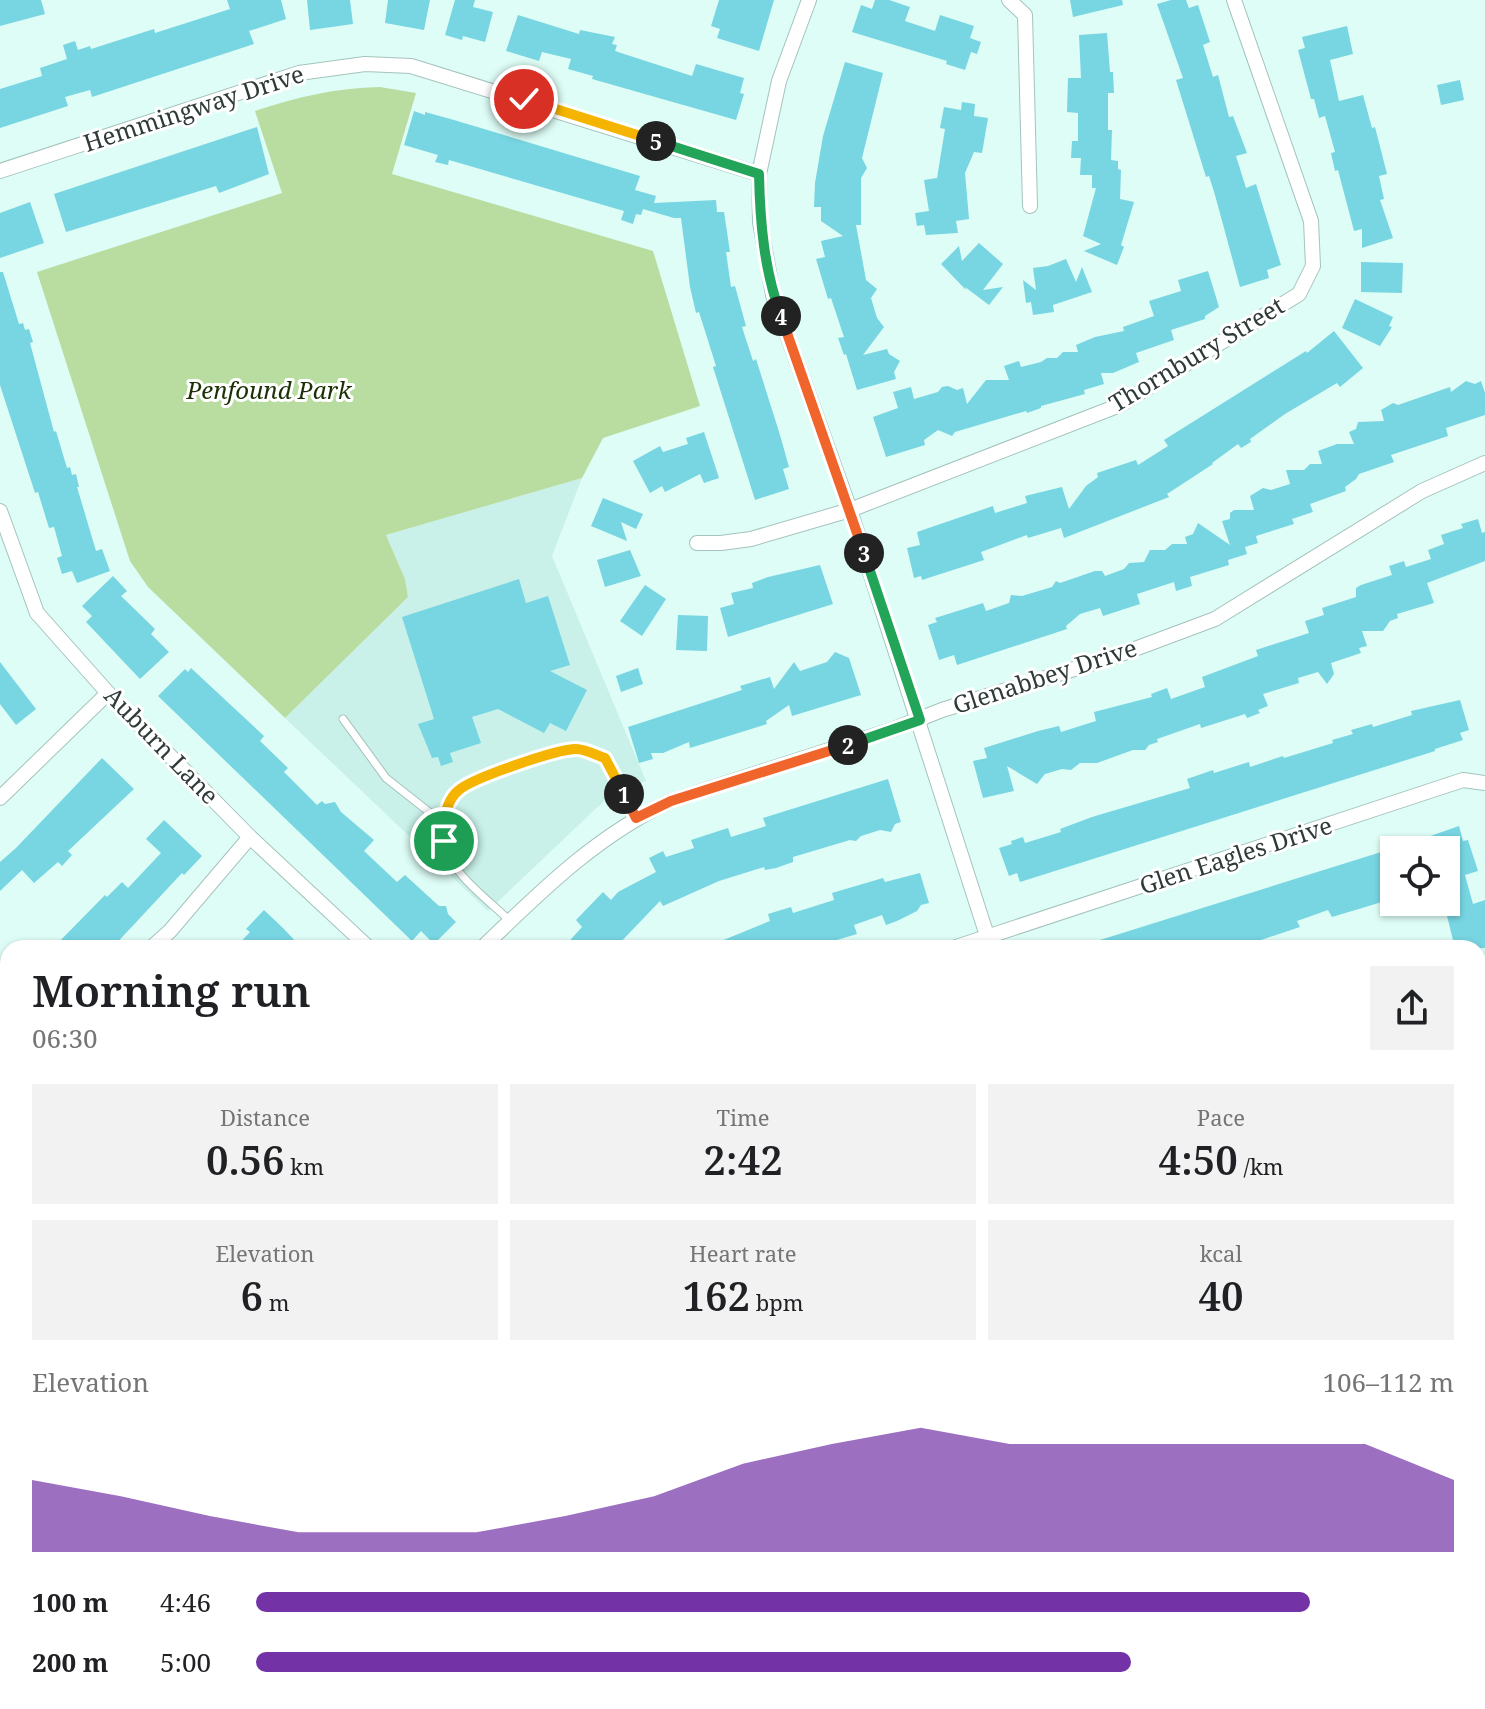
<!DOCTYPE html>
<meta charset="utf-8">
<style>
:root{--surface:#fff;--page:#f2f2f2;--text:#202124;--muted:#757577;--accent:#7333a7}
body{margin:0;font-family:"Noto Serif",serif;background:var(--page);color:var(--text);height:100vh;display:flex;flex-direction:column;font-size:30px;white-space:nowrap}
*{box-sizing:border-box;margin:0}
p{font-size:26px;color:var(--muted)}
.icon{flex:none;width:44px;height:44px;fill:none;stroke:currentColor;stroke-width:2;stroke-linecap:round;stroke-linejoin:round}
.map{position:relative;flex:1;overflow:hidden}
.details{position:absolute;left:0px;top:940px;width:1486px;height:770px;display:flex;flex-direction:column;background:var(--surface);border-radius:24px 24px 0 0;box-shadow:0 2px 6px #0004}
.details>*{flex:none}
.buttons{position:absolute;left:1380px;top:836px;display:grid;gap:16px}
.buttons a{display:grid;place-items:center;width:80px;height:80px;border-radius:0px;background:var(--surface);box-shadow:0 2px 6px #0004;font-size:40px}
.pin{position:absolute;display:grid;place-items:center;width:68px;height:68px;color:#fff;margin:-34px;border:4px solid #fff;border-radius:50%;box-shadow:0 2px 8px #0007}
.km{position:absolute;width:40px;height:40px;margin:-20px;border-radius:50%;background:#222;color:#fff;font-size:22px;line-height:40px;text-align:center}
.round{display:grid;place-items:center;flex:none;width:84px;height:84px;border-radius:0px;background:var(--page)}
.head{display:flex;align-items:center;justify-content:space-between;height:136px;padding:0 32px}
h1{font-size:44px;font-weight:600;line-height:60px}
.stats{display:grid;grid-template-columns:repeat(3,1fr);gap:12px;height:136px;padding:8px 32px}
.stats div{display:grid;align-content:center;border-radius:0px;background:var(--page);text-align:center}
.stats b{font-size:40px;font-weight:600}
.stats small{font-size:22px;font-weight:400}
.stats p{font-size:22px}
.chart{height:224px;padding:16px 32px}
.chart p{display:flex;justify-content:space-between}
.chart svg{width:100%;height:144px;margin-top:8px;fill:var(--accent);opacity:.7}
ul{padding:0 32px;list-style:none;font-size:26px}
li{display:grid;grid-template-columns:128px 96px 1fr;align-items:center;height:60px}
li i{height:20px;border-radius:10px;background:var(--accent)}
.map>svg:first-child{display:block}
</style>
<div class="map">
<svg width="1485" height="1709" viewBox="0 0 1485 1709">
<rect width="100%" height="100%" fill="#defdf6"/>
<g fill="#c9f1e9">
<path d="M 582,478 L 552,556 L 646,781 L 605,800 L 488,911 L 285,718 L 408,597 L 405,579 L 386,535 Z"/>
<path d="M 1485,1146 L 1485,1518 L 1478,1520 L 1478,1149 Z"/>
</g>
<path fill="#b9dca0" d="M 380,87 L 416,93 L 392,174 L 653,251 L 700,406 L 603,438 L 582,478 L 386,535 L 405,579 L 408,597 L 285,718 L 148,587 L 130,561 L 37,272 L 282,193 L 255,111 C 297,97 335,88 380,87 Z"/>
<g fill="#78d5e2">
<path d="M 0,0 L 41,0 L 45,14 L 0,26 Z"/>
<path d="M 227,0 L 281,0 L 286,19 L 249,31 L 254,44 L 92,97 L 90,90 L 65,97 L 68,106 L 0,128 L 0,89 L 42,76 L 40,68 L 67,59 L 63,45 L 75,41 L 78,50 L 90,46 L 91,49 L 154,29 L 155,33 L 230,9 Z"/>
<path d="M 307,0 L 350,0 L 353,24 L 310,30 Z"/>
<path d="M 388,0 L 430,0 L 424,30 L 385,23 Z"/>
<path d="M 455,0 L 475,0 L 473,7 L 493,12 L 485,42 L 463,36 L 462,40 L 445,35 Z"/>
<path d="M 719,0 L 774,0 L 759,51 L 717,38 L 720,29 L 711,26 Z"/>
<path d="M 875,0 L 889,0 L 910,7 L 905,21 L 935,31 L 940,15 L 974,26 L 970,38 L 981,42 L 977,54 L 971,52 L 965,70 L 946,64 L 947,61 L 852,32 L 861,5 L 872,9 Z"/>
<path d="M 1070,0 L 1122,0 L 1123,5 L 1073,17 Z"/>
<path d="M 1171,0 L 1186,0 L 1189,8 L 1198,5 L 1210,42 L 1203,45 L 1213,77 L 1218,75 L 1229,117 L 1233,116 L 1247,153 L 1236,156 L 1246,188 L 1256,184 L 1281,265 L 1267,270 L 1269,278 L 1240,287 L 1215,195 L 1209,176 L 1206,177 L 1176,80 L 1183,78 L 1157,4 Z"/>
<path d="M 518,15 L 579,34 L 580,30 L 615,37 L 612,44 L 617,45 L 615,51 L 692,76 L 696,64 L 744,78 L 740,93 L 744,94 L 736,120 L 592,79 L 593,76 L 568,69 L 571,59 L 542,52 L 539,61 L 506,51 Z"/>
<path d="M 1347,26 L 1353,54 L 1330,60 L 1339,101 L 1363,95 L 1372,128 L 1375,127 L 1387,174 L 1379,176 L 1384,199 L 1380,200 L 1393,238 L 1362,248 L 1362,229 L 1354,231 L 1338,170 L 1335,171 L 1331,153 L 1335,152 L 1325,116 L 1319,118 L 1314,99 L 1311,99 L 1298,50 L 1305,48 L 1302,37 Z"/>
<path d="M 1107,33 L 1110,72 L 1113,72 L 1114,93 L 1108,93 L 1108,130 L 1112,130 L 1111,160 L 1118,161 L 1118,169 L 1121,170 L 1120,199 L 1134,202 L 1121,245 L 1124,247 L 1117,265 L 1084,251 L 1101,244 L 1083,236 L 1096,188 L 1092,188 L 1092,175 L 1080,175 L 1081,158 L 1071,158 L 1072,141 L 1078,141 L 1078,113 L 1067,112 L 1068,78 L 1081,78 L 1079,35 Z"/>
<path d="M 845,62 L 883,73 L 862,158 L 867,168 L 861,178 L 861,225 L 856,225 L 866,280 L 877,289 L 871,298 L 877,318 L 884,327 L 863,355 L 887,349 L 889,354 L 900,361 L 894,372 L 896,379 L 857,390 L 846,354 L 844,355 L 838,338 L 844,337 L 831,298 L 828,299 L 816,259 L 825,257 L 821,241 L 843,236 L 821,221 L 821,207 L 814,207 L 815,183 L 823,136 Z"/>
<path d="M 1460,80 L 1464,100 L 1441,105 L 1437,85 Z"/>
<path d="M 962,102 L 975,104 L 974,116 L 988,118 L 982,153 L 974,152 L 965,173 L 969,219 L 956,221 L 958,233 L 926,235 L 924,225 L 917,226 L 915,213 L 929,211 L 924,180 L 937,178 L 945,129 L 940,128 L 944,107 L 961,110 Z"/>
<path d="M 414,111 L 425,115 L 425,112 L 454,120 L 640,176 L 635,190 L 656,196 L 654,203 L 716,200 L 717,212 L 724,212 L 730,252 L 726,252 L 731,287 L 735,286 L 746,326 L 742,327 L 753,361 L 756,359 L 780,435 L 789,467 L 783,469 L 789,489 L 755,500 L 713,367 L 716,366 L 699,312 L 696,313 L 690,287 L 681,218 L 674,218 L 643,209 L 641,215 L 636,214 L 633,224 L 621,220 L 624,211 L 449,160 L 448,165 L 435,162 L 438,155 L 404,145 Z"/>
<path d="M 257,127 L 269,174 L 219,193 L 216,186 L 66,232 L 54,194 Z"/>
<path d="M 30,202 L 44,243 L 0,258 L 0,213 Z"/>
<path d="M 979,243 L 1003,264 L 983,290 L 1003,287 L 989,305 L 965,287 L 966,290 L 941,264 L 959,246 L 962,261 Z"/>
<path d="M 1066,259 L 1076,282 L 1082,267 L 1092,292 L 1053,305 L 1054,312 L 1033,315 L 1031,302 L 1026,303 L 1023,280 L 1036,290 L 1033,268 L 1048,266 Z"/>
<path d="M 1361,262 L 1403,263 L 1402,293 L 1361,292 Z"/>
<path d="M 1208,271 L 1219,307 L 1205,316 L 1205,319 L 1171,330 L 1174,340 L 1136,353 L 1139,362 L 1113,373 L 1101,373 L 1104,384 L 1084,390 L 1085,394 L 1041,406 L 1041,408 L 1027,413 L 1026,411 L 955,432 L 952,436 L 938,430 L 924,440 L 925,445 L 886,457 L 873,417 L 898,408 L 893,392 L 911,387 L 914,399 L 938,392 L 942,387 L 948,386 L 957,390 L 963,388 L 967,404 L 986,380 L 1009,380 L 1004,366 L 1019,361 L 1021,367 L 1041,362 L 1047,358 L 1057,358 L 1063,352 L 1078,352 L 1076,345 L 1095,337 L 1124,331 L 1123,327 L 1154,316 L 1149,301 L 1181,291 L 1178,280 Z"/>
<path d="M 0,272 L 3,272 L 19,324 L 23,323 L 25,330 L 29,329 L 33,342 L 30,343 L 54,432 L 56,431 L 67,468 L 70,467 L 72,475 L 76,474 L 79,487 L 77,487 L 96,551 L 102,549 L 110,571 L 77,583 L 72,571 L 62,574 L 57,558 L 62,556 L 54,527 L 49,528 L 38,492 L 35,493 L 0,385 Z"/>
<path d="M 1355,299 L 1393,317 L 1389,326 L 1392,327 L 1380,346 L 1342,328 Z"/>
<path d="M 1334,331 L 1363,368 L 1340,387 L 1337,383 L 1285,414 L 1250,439 L 1251,442 L 1241,448 L 1238,444 L 1212,463 L 1213,464 L 1167,494 L 1169,497 L 1064,538 L 1061,528 L 1028,538 L 1027,535 L 981,552 L 984,560 L 922,580 L 921,576 L 914,578 L 907,548 L 920,545 L 917,532 L 993,506 L 995,513 L 1027,503 L 1025,496 L 1062,487 L 1069,509 L 1086,486 L 1098,477 L 1097,473 L 1136,460 L 1138,465 L 1168,446 L 1164,440 L 1306,351 L 1307,353 Z"/>
<path d="M 1466,381 L 1475,384 L 1481,381 L 1485,393 L 1485,415 L 1446,428 L 1448,436 L 1391,455 L 1394,462 L 1359,474 L 1356,479 L 1345,487 L 1346,491 L 1310,504 L 1313,512 L 1292,519 L 1294,524 L 1256,536 L 1258,543 L 1245,547 L 1247,554 L 1228,560 L 1229,565 L 1190,577 L 1192,586 L 1176,591 L 1174,582 L 1137,594 L 1140,604 L 1103,616 L 1100,608 L 1080,614 L 1066,626 L 1067,629 L 957,665 L 954,655 L 939,660 L 928,625 L 937,622 L 935,618 L 983,603 L 986,611 L 1009,603 L 1011,595 L 1022,596 L 1052,587 L 1056,581 L 1060,583 L 1095,571 L 1102,571 L 1105,576 L 1124,569 L 1129,563 L 1144,562 L 1150,550 L 1165,550 L 1172,544 L 1187,544 L 1185,537 L 1193,534 L 1198,523 L 1230,545 L 1222,521 L 1230,519 L 1230,513 L 1234,510 L 1254,510 L 1250,496 L 1263,488 L 1271,490 L 1290,484 L 1286,470 L 1304,470 L 1310,464 L 1322,464 L 1318,451 L 1337,444 L 1354,444 L 1349,432 L 1356,429 L 1358,422 L 1384,421 L 1381,410 L 1393,403 L 1398,405 L 1450,387 L 1451,392 Z"/>
<path d="M 704,432 L 719,478 L 704,483 L 700,474 L 665,492 L 662,486 L 650,493 L 633,461 L 660,446 L 663,452 L 688,444 L 686,438 Z"/>
<path d="M 603,498 L 643,514 L 636,529 L 621,522 L 627,541 L 591,526 Z"/>
<path d="M 1478,519 L 1482,533 L 1485,532 L 1485,561 L 1427,583 L 1434,603 L 1397,614 L 1398,618 L 1390,621 L 1383,631 L 1362,631 L 1367,646 L 1359,648 L 1361,653 L 1331,663 L 1334,674 L 1327,684 L 1318,672 L 1298,678 L 1299,683 L 1263,694 L 1268,706 L 1258,710 L 1260,713 L 1247,718 L 1245,714 L 1239,716 L 1201,728 L 1200,724 L 1157,739 L 1158,742 L 1149,745 L 1145,750 L 1133,750 L 1097,763 L 1080,763 L 1071,770 L 1062,769 L 1045,774 L 1037,784 L 1007,766 L 1014,791 L 983,798 L 973,761 L 987,758 L 984,748 L 1038,731 L 1059,726 L 1061,732 L 1096,721 L 1094,712 L 1152,697 L 1151,694 L 1167,688 L 1171,699 L 1205,687 L 1202,677 L 1258,656 L 1256,650 L 1309,633 L 1305,621 L 1324,615 L 1322,608 L 1356,597 L 1356,588 L 1361,585 L 1392,575 L 1389,566 L 1404,561 L 1406,567 L 1431,559 L 1428,550 L 1444,544 L 1441,535 L 1463,528 L 1461,524 Z"/>
<path d="M 630,550 L 641,576 L 605,587 L 597,560 Z"/>
<path d="M 820,565 L 833,604 L 728,637 L 720,608 L 734,604 L 731,593 L 753,588 L 752,583 L 768,577 Z"/>
<path d="M 113,576 L 127,591 L 121,596 L 155,629 L 151,634 L 169,652 L 140,679 L 86,622 L 92,616 L 82,606 Z"/>
<path d="M 519,579 L 526,603 L 548,596 L 570,665 L 550,671 L 587,690 L 566,731 L 550,723 L 544,733 L 498,709 L 472,717 L 481,743 L 450,753 L 453,762 L 441,766 L 438,757 L 432,758 L 418,724 L 434,719 L 402,617 Z"/>
<path d="M 645,585 L 666,599 L 642,636 L 620,621 Z"/>
<path d="M 678,615 L 708,616 L 707,651 L 676,650 Z"/>
<path d="M 835,652 L 849,658 L 861,695 L 792,716 L 789,705 L 766,721 L 767,724 L 690,748 L 689,742 L 663,753 L 651,753 L 653,759 L 639,763 L 628,727 L 742,690 L 740,686 L 770,677 L 774,689 L 794,662 L 800,671 L 827,662 Z"/>
<path d="M 0,662 L 36,709 L 16,725 L 0,704 Z"/>
<path d="M 191,668 L 264,736 L 260,741 L 288,768 L 284,772 L 317,805 L 322,801 L 325,804 L 335,802 L 341,812 L 374,840 L 364,851 L 397,882 L 405,875 L 439,906 L 446,906 L 448,914 L 456,922 L 434,944 L 421,931 L 412,941 L 158,696 L 185,669 L 188,672 Z"/>
<path d="M 638,668 L 643,684 L 621,692 L 616,676 Z"/>
<path d="M 1460,700 L 1469,730 L 1460,733 L 1463,740 L 1435,749 L 1435,751 L 1020,882 L 1017,873 L 1009,876 L 999,848 L 1012,844 L 1011,841 L 1023,837 L 1025,843 L 1061,832 L 1060,829 L 1092,817 L 1190,788 L 1187,779 L 1213,770 L 1214,773 L 1249,762 L 1250,767 L 1283,756 L 1284,758 L 1333,743 L 1332,740 L 1353,734 L 1351,730 L 1372,724 L 1373,727 L 1412,715 L 1411,711 Z"/>
<path d="M 102,758 L 134,789 L 68,851 L 72,855 L 62,866 L 58,862 L 34,883 L 22,870 L 0,891 L 0,862 L 16,848 Z"/>
<path d="M 888,779 L 901,822 L 895,824 L 891,832 L 880,830 L 861,836 L 856,841 L 850,840 L 793,857 L 793,862 L 776,868 L 765,870 L 764,867 L 719,881 L 663,906 L 660,901 L 615,948 L 563,948 L 582,927 L 576,920 L 603,892 L 611,900 L 618,892 L 656,872 L 649,858 L 663,851 L 666,857 L 694,848 L 691,840 L 728,828 L 731,837 L 766,826 L 763,818 Z"/>
<path d="M 164,820 L 202,856 L 184,875 L 182,873 L 112,948 L 53,948 L 105,895 L 107,897 L 122,882 L 128,888 L 161,853 L 146,839 Z"/>
<path d="M 1459,826 L 1463,841 L 1468,840 L 1478,871 L 1465,875 L 1473,904 L 1485,900 L 1485,948 L 1455,948 L 1444,904 L 1446,850 L 1397,850 L 1396,848 Z"/>
<path d="M 1394,848 L 1394,898 L 1372,905 L 1332,917 L 1328,910 L 1297,921 L 1300,927 L 1237,948 L 1085,948 L 1084,945 Z"/>
<path d="M 920,873 L 929,903 L 921,905 L 917,911 L 897,921 L 886,925 L 882,915 L 854,925 L 857,934 L 810,948 L 704,948 L 770,921 L 768,914 L 791,907 L 793,913 L 834,900 L 832,893 L 883,878 L 885,882 Z"/>
<path d="M 264,910 L 283,928 L 302,948 L 235,948 L 250,932 L 246,929 Z"/>
</g>
<g fill="none" stroke-linecap="round" stroke-linejoin="round">
<g stroke="#a5c3bd" stroke-width="9">
<g id="lane">
<path d="M 343,719 L 386,778 L 443,823"/>
<path d="M 510,921 C 487,898 450,874 444,841 C 440,825 446,801 459,789 C 472,778 558,749 576,749 C 585,749 596,755 605,758 L 636,818"/>
</g>
</g>
<g stroke="#a5c3bd" stroke-width="16">
<g id="street">
<path d="M 809,0 L 779,81 L 759,174 L 760,222 L 773,295 L 850,510 L 991,948"/>
<path d="M 1009,0 L 1025,15 L 1030,206"/>
<path d="M 0,171 L 299,73 L 365,64 L 411,66 L 759,174"/>
<path d="M 0,511 L 37,613 L 108,693 L 250,837 L 369,948"/>
<path d="M 697,543 L 721,543 L 751,539 L 850,510 L 1120,405 L 1299,294 L 1313,266 L 1311,221 L 1234,0"/>
<path d="M 0,798 L 108,693"/>
<path d="M 151,948 L 170,931 L 250,837"/>
<path d="M 482,948 C 540,892 597,835 671,801 L 894,729 L 942,710 L 1116,656 L 1215,619 L 1422,491 L 1485,463"/>
<path d="M 953,948 L 1463,780 L 1485,783"/>
<path d="M 0,1055 L 8,1051"/>
<path d="M 1478,1137 L 1485,1134"/>
<path d="M 4,1300 L 8,1313"/>
<path d="M 0,1529 L 8,1527"/>
<path d="M 1478,1635 L 1485,1633"/>
<path d="M 130,1702 L 132,1709"/>
<path d="M 347,1702 L 350,1709"/>
<path d="M 770,1702 L 794,1709"/>
<path d="M 1432,1702 L 1434,1709"/>
<path d="M 569,1705 L 580,1702"/>
<path d="M 1066,1709 L 1067,1702"/>
</g>
</g>
<use href="#lane" stroke="#fff" stroke-width="7"/>
<use href="#street" stroke="#fff" stroke-width="14"/>
</g>
<g fill="none" stroke-linecap="round" stroke-linejoin="round">
<g stroke="#fff" stroke-width="16">
<path id="split-1" d="M 444,841 C 443,824 444,802 459,790 C 473,778 557,749 576,749 C 585,749 596,755 605,758 L 624,794"/>
</g>
<g stroke="#fff" stroke-width="16">
<path id="split-2" d="M 624,794 L 636,818 L 671,801 L 848,745"/>
</g>
<g stroke="#fff" stroke-width="16">
<path id="split-3" d="M 848,745 L 920,720 L 864,553"/>
</g>
<g stroke="#fff" stroke-width="16">
<path id="split-4" d="M 781,316 L 864,553"/>
</g>
<g stroke="#fff" stroke-width="16">
<path id="split-5" d="M 656,141 L 759,174 C 760,222 764,270 781,316"/>
</g>
<g stroke="#fff" stroke-width="16">
<path id="split-6" d="M 524,99 L 656,141"/>
</g>
<use href="#split-1" stroke="#f5b400" stroke-width="10"/>
<use href="#split-2" stroke="#f0652b" stroke-width="10"/>
<use href="#split-3" stroke="#22a559" stroke-width="10"/>
<use href="#split-4" stroke="#f0652b" stroke-width="10"/>
<use href="#split-5" stroke="#22a559" stroke-width="10"/>
<use href="#split-6" stroke="#f5b400" stroke-width="10"/>
</g>
<g text-anchor="middle" stroke-width="6" stroke-linejoin="round" paint-order="stroke">
<g font-size="24" fill="#2f3b39" stroke="#fff">
<text transform="translate(194 109) rotate(-18)" y="8">Hemmingway Drive</text>
<text transform="translate(1197 355) rotate(-31)" y="8">Thornbury Street</text>
<text transform="translate(1045 677) rotate(-18)" y="8">Glenabbey Drive</text>
<text transform="translate(161 746) rotate(46)" y="8">Auburn Lane</text>
<text transform="translate(1236 856) rotate(-18)" y="8">Glen Eagles Drive</text>
</g>
<g font-size="24" font-style="italic" fill="#1b3105" stroke="#fff">
<text x="269" y="399">Penfound Park</text>
</g>
</g>
</svg>
<div class="buttons">
<a><svg class="icon" aria-label="locate" viewBox="0 0 24 24"><circle cx="12" cy="12" r="6"/><path d="M12 2v4M12 18v4M2 12h4M18 12h4"/></svg></a>
</div>
<div class="pin" style="left:444px;top:841px;background:#1e9e55"><svg class="icon" aria-label="arrive" viewBox="0 0 24 24"><path d="M6 21V4h12l-3 4 3 4H6"/></svg></div>
<div class="pin" style="left:524px;top:99px;background:#d93025"><svg class="icon" aria-label="check" viewBox="0 0 24 24"><path d="M5 12l5 5 9-10"/></svg></div>
<b class="km" style="left:624px;top:794px">1</b>
<b class="km" style="left:848px;top:745px">2</b>
<b class="km" style="left:864px;top:553px">3</b>
<b class="km" style="left:781px;top:316px">4</b>
<b class="km" style="left:656px;top:141px">5</b>
<section class="details">
<div class="head"><div><h1>Morning run</h1><p>06:30</p></div><a class="round"><svg class="icon" aria-label="share" viewBox="0 0 24 24"><path d="M12 15V3M7 8l5-5 5 5M5 13v7h14v-7"/></svg></a></div>
<div class="stats">
<div><p>Distance</p><b>0.56<small> km</small></b></div>
<div><p>Time</p><b>2:42</b></div>
<div><p>Pace</p><b>4:50<small> /km</small></b></div>
</div>
<div class="stats">
<div><p>Elevation</p><b>6<small> m</small></b></div>
<div><p>Heart rate</p><b>162<small> bpm</small></b></div>
<div><p>kcal</p><b>40</b></div>
</div>
<div class="chart"><p><span>Elevation</span>106–112 m</p>
<svg viewBox="0 0 160 44" preserveAspectRatio="none"><path d="M0 44V22L10 27L20 33L30 38L40 38L50 38L60 33L70 27L80 17L90 11L100 6L110 11L120 11L130 11L140 11L150 11L160 22V44z"/></svg>
</div>
<ul>
<li><b>100 m</b>4:46<i style="width:88%"></i></li>
<li><b>200 m</b>5:00<i style="width:73%"></i></li>
</ul>
</section>
</div>
